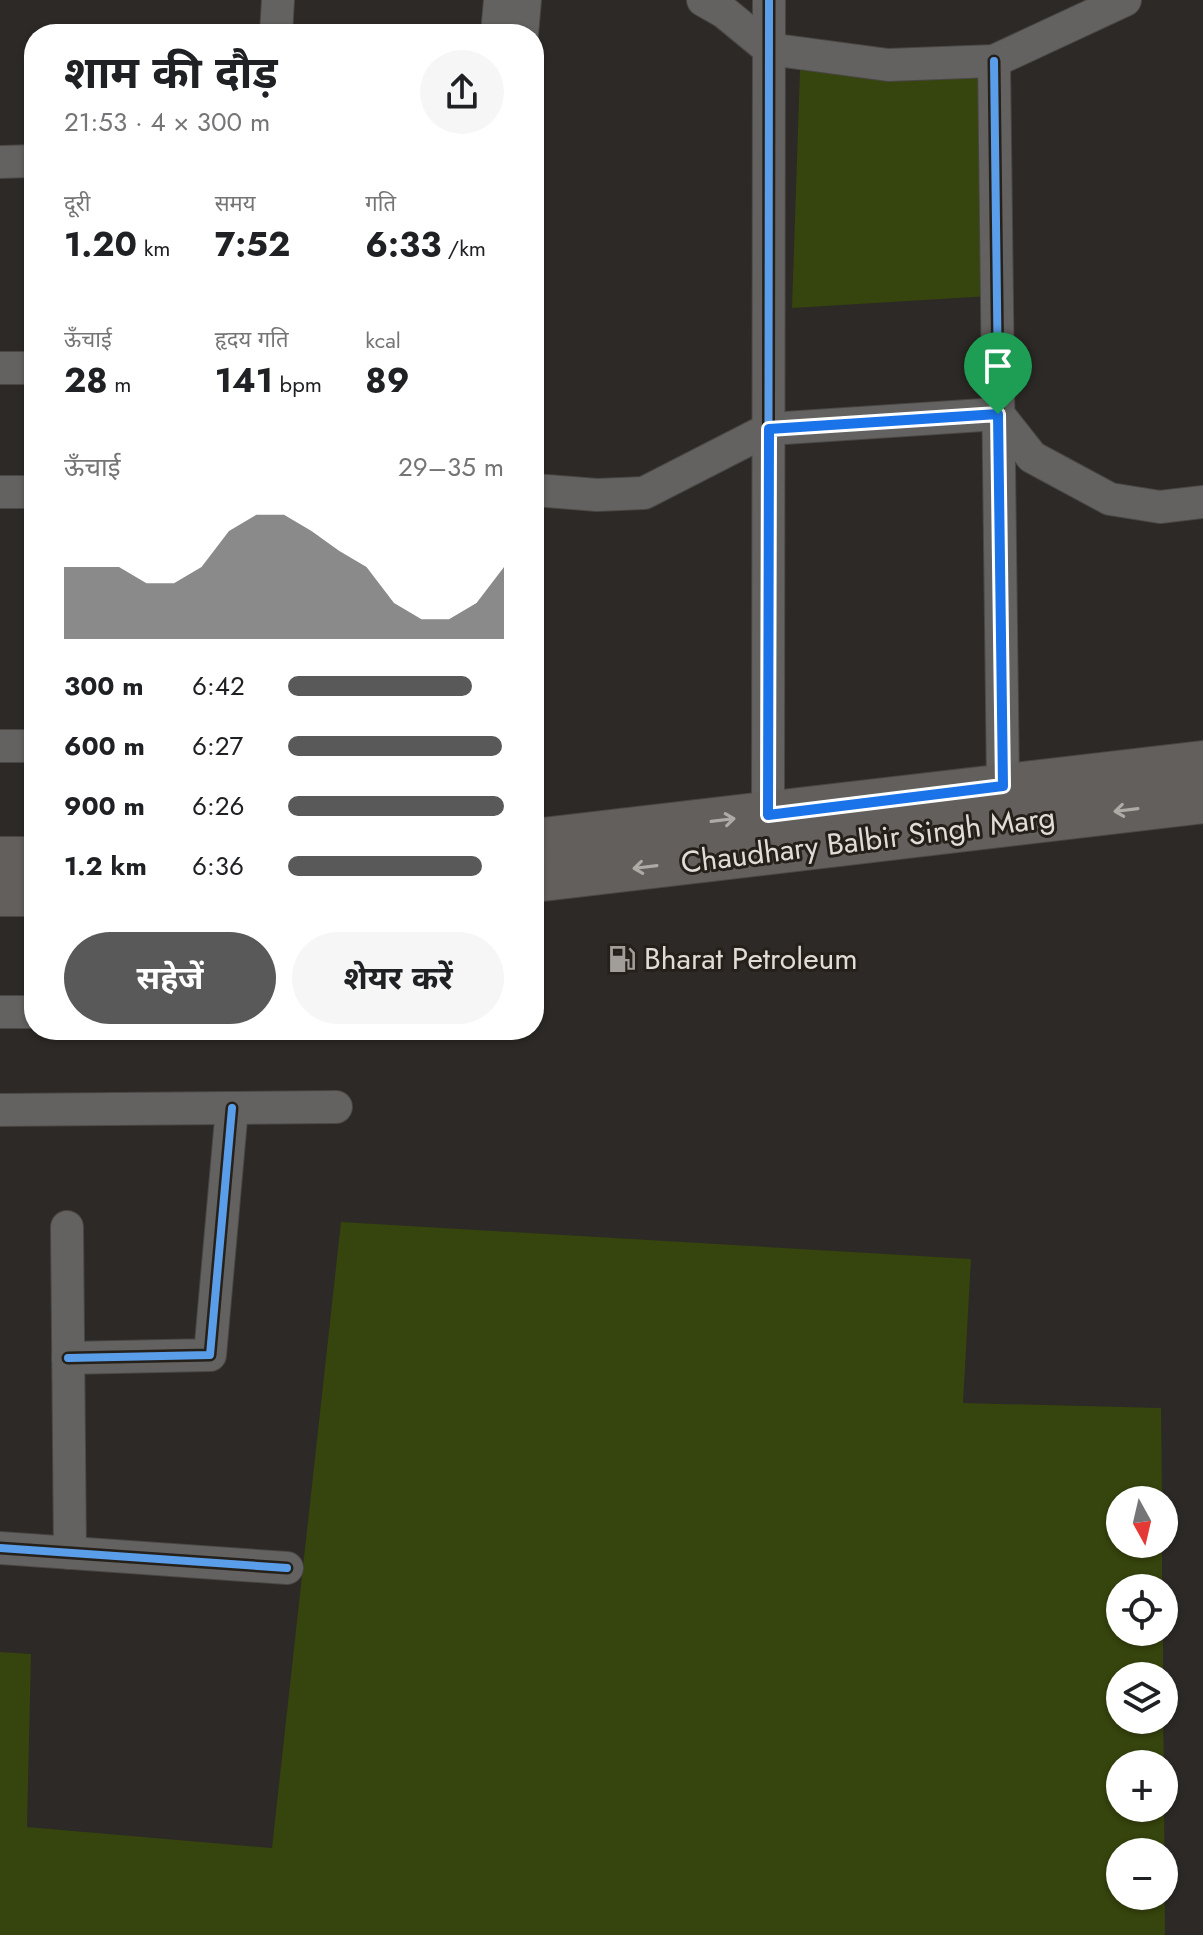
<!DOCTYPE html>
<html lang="hi">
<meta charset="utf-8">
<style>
:root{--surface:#fff;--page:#f6f6f6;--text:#202124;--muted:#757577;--accent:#5a5959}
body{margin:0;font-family:Jost,"Noto Sans Devanagari",sans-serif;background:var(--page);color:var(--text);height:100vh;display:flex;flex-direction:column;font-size:30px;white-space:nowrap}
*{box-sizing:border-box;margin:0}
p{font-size:26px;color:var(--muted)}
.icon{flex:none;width:44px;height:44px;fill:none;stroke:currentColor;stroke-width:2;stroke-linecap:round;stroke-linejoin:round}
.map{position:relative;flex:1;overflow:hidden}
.drawer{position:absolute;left:24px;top:24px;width:520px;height:1016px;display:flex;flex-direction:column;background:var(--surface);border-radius:32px;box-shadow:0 2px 6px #0004}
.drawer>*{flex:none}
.needle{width:52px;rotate:172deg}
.fabs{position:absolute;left:1106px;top:1486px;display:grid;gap:16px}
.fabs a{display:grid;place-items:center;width:72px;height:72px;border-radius:50%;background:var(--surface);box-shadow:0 2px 6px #0004;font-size:40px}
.pin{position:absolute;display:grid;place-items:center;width:68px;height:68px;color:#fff;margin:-82px -34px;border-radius:50% 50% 50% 0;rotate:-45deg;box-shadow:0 0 8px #0007}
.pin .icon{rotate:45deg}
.round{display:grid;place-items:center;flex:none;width:84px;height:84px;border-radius:42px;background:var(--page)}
.overview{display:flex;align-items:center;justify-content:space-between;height:136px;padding:0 40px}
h1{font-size:44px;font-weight:700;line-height:60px}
.stats{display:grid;grid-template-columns:repeat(3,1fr);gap:12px;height:136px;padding:8px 40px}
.stats div{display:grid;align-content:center}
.stats b{font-size:34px;font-weight:700}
.stats small{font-size:22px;font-weight:400}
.stats p{font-size:22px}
.chart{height:224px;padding:16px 40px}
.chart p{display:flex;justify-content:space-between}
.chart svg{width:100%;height:144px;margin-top:8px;fill:var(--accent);opacity:.7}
.cta{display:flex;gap:16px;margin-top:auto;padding:16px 40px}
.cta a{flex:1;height:92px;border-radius:48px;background:var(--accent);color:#fff;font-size:32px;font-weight:700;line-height:92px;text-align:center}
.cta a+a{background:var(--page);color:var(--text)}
ul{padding:0 40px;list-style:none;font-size:26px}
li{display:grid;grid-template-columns:128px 96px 1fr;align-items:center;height:60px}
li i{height:20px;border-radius:10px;background:var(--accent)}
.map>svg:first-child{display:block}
</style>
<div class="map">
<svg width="1203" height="1935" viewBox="0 0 1203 1935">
<rect width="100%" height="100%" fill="#2c2926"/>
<g fill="#36440d" fill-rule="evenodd">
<path d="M 800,70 L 983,79 L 990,296 L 792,308 Z"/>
<path d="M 341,1222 L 971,1259 L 963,1403 L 1161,1408 L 1162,1500 L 1120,1500 L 1120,1544 L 1162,1544 L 1162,1588 L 1120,1588 L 1120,1632 L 1163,1632 L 1163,1676 L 1120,1676 L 1120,1720 L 1163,1720 L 1164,1764 L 1120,1764 L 1120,1808 L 1164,1808 L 1164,1791 L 1165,1935 L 0,1935 L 0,1652 L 31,1654 L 27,1827 L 272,1848 ZM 1120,1852 L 1164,1852 L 1164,1896 L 1120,1896 Z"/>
</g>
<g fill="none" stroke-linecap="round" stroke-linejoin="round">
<g stroke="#494644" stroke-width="34">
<g id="street">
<path d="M 703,0 L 724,12 L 769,49 L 888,65 L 994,61 L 1125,0"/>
<path d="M 276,34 L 278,0"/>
<path d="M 497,34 L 500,0"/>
<path d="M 522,34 L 525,0"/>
<path d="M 994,61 L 1003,786"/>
<path d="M 0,162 L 34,161"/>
<path d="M 0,368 L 34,368"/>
<path d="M 534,490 L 597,495 L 644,493 L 769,429 L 998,414 L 1032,457 L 1110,499 L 1160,507 L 1203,502"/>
<path d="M 0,492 L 34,492"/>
<path d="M 0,746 L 34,746"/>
<path d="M 768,815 L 769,0"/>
<path d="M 0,1012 L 34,1012"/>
<path d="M 0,1110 L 336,1107"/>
<path d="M 67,1227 L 70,1553"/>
<path d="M 68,1358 L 210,1355 L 232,1108"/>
<path d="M 0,1548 L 287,1568"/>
</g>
</g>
<g stroke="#494644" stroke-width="46">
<g id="secondary">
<path d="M 534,841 L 1203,763"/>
<path d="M 0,859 L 34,859"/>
<path d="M 534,880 L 1203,801"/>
<path d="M 0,894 L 34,894"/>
</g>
</g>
<use href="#street" stroke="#646260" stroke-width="32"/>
<use href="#secondary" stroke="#635f5c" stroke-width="44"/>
<g stroke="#25201a" stroke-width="13">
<g id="cycleway">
<path d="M 994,61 L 1003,786"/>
<path d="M 768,815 L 769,0"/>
<path d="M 68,1358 L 210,1355 L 232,1108"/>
<path d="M 0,1548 L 287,1568"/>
</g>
</g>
<use href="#cycleway" stroke="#5a9eea" stroke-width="8"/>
</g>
<defs><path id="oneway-shaft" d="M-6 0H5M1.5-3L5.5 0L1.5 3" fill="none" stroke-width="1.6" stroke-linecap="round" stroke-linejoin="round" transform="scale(2)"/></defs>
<g stroke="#aeaba6">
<use href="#oneway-shaft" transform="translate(1126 810) rotate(173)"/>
<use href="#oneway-shaft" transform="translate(723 820) rotate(-7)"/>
<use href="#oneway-shaft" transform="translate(645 867) rotate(173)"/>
</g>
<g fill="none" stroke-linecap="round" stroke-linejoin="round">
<g stroke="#fff" stroke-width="16">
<path id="route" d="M 998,414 L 1003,786 L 768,815 L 769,429 Z"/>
</g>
<use href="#route" stroke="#1a73e8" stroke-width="10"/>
</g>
<defs>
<g id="fuel-bare" transform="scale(2.16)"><path d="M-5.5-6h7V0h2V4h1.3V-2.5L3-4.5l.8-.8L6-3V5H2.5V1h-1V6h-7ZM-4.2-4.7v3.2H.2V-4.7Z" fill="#a19e9a" stroke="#25201a" stroke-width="2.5" paint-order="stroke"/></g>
</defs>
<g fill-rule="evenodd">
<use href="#fuel-bare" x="622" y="959"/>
</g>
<g text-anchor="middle" stroke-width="6" stroke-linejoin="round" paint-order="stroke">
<g font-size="30" fill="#e0ddd8" stroke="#25201a">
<text transform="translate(868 840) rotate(-7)" y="10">Chaudhary Balbir Singh Marg</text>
</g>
<g font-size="30" fill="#e0ddd8" stroke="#25201a" text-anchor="start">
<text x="644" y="969">Bharat Petroleum</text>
</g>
</g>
</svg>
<div class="fabs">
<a><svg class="needle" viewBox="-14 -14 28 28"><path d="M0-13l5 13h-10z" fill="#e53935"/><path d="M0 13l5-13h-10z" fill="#757577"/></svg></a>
<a><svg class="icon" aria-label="locate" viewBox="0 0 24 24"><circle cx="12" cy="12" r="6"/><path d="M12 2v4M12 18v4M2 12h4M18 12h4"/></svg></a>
<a><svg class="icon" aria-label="layers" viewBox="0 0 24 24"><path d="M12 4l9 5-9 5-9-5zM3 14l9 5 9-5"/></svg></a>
<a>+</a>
<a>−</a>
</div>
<div class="pin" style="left:998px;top:414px;background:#1e9e55"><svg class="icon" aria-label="arrive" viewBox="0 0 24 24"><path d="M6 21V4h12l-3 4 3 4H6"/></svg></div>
<section class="drawer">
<div class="overview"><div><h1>शाम की दौड़</h1><p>21:53 · 4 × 300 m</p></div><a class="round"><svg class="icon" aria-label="share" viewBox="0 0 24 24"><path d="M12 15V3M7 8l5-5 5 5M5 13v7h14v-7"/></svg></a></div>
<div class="stats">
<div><p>दूरी</p><b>1.20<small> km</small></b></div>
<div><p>समय</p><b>7:52</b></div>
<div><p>गति</p><b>6:33<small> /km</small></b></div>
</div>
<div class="stats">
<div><p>ऊँचाई</p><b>28<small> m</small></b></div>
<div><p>हृदय गति</p><b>141<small> bpm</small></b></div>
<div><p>kcal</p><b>89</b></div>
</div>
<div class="chart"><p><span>ऊँचाई</span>29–35 m</p>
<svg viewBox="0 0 160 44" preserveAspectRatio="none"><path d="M0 44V22L10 22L20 22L30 27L40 27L50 22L60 11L70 6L80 6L90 11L100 17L110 22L120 33L130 38L140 38L150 33L160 22V44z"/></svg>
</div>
<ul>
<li><b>300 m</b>6:42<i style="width:85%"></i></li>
<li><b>600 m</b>6:27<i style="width:99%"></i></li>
<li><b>900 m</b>6:26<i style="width:100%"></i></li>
<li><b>1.2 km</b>6:36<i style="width:90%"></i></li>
</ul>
<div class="cta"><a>सहेजें</a><a>शेयर करें</a></div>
</section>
</div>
